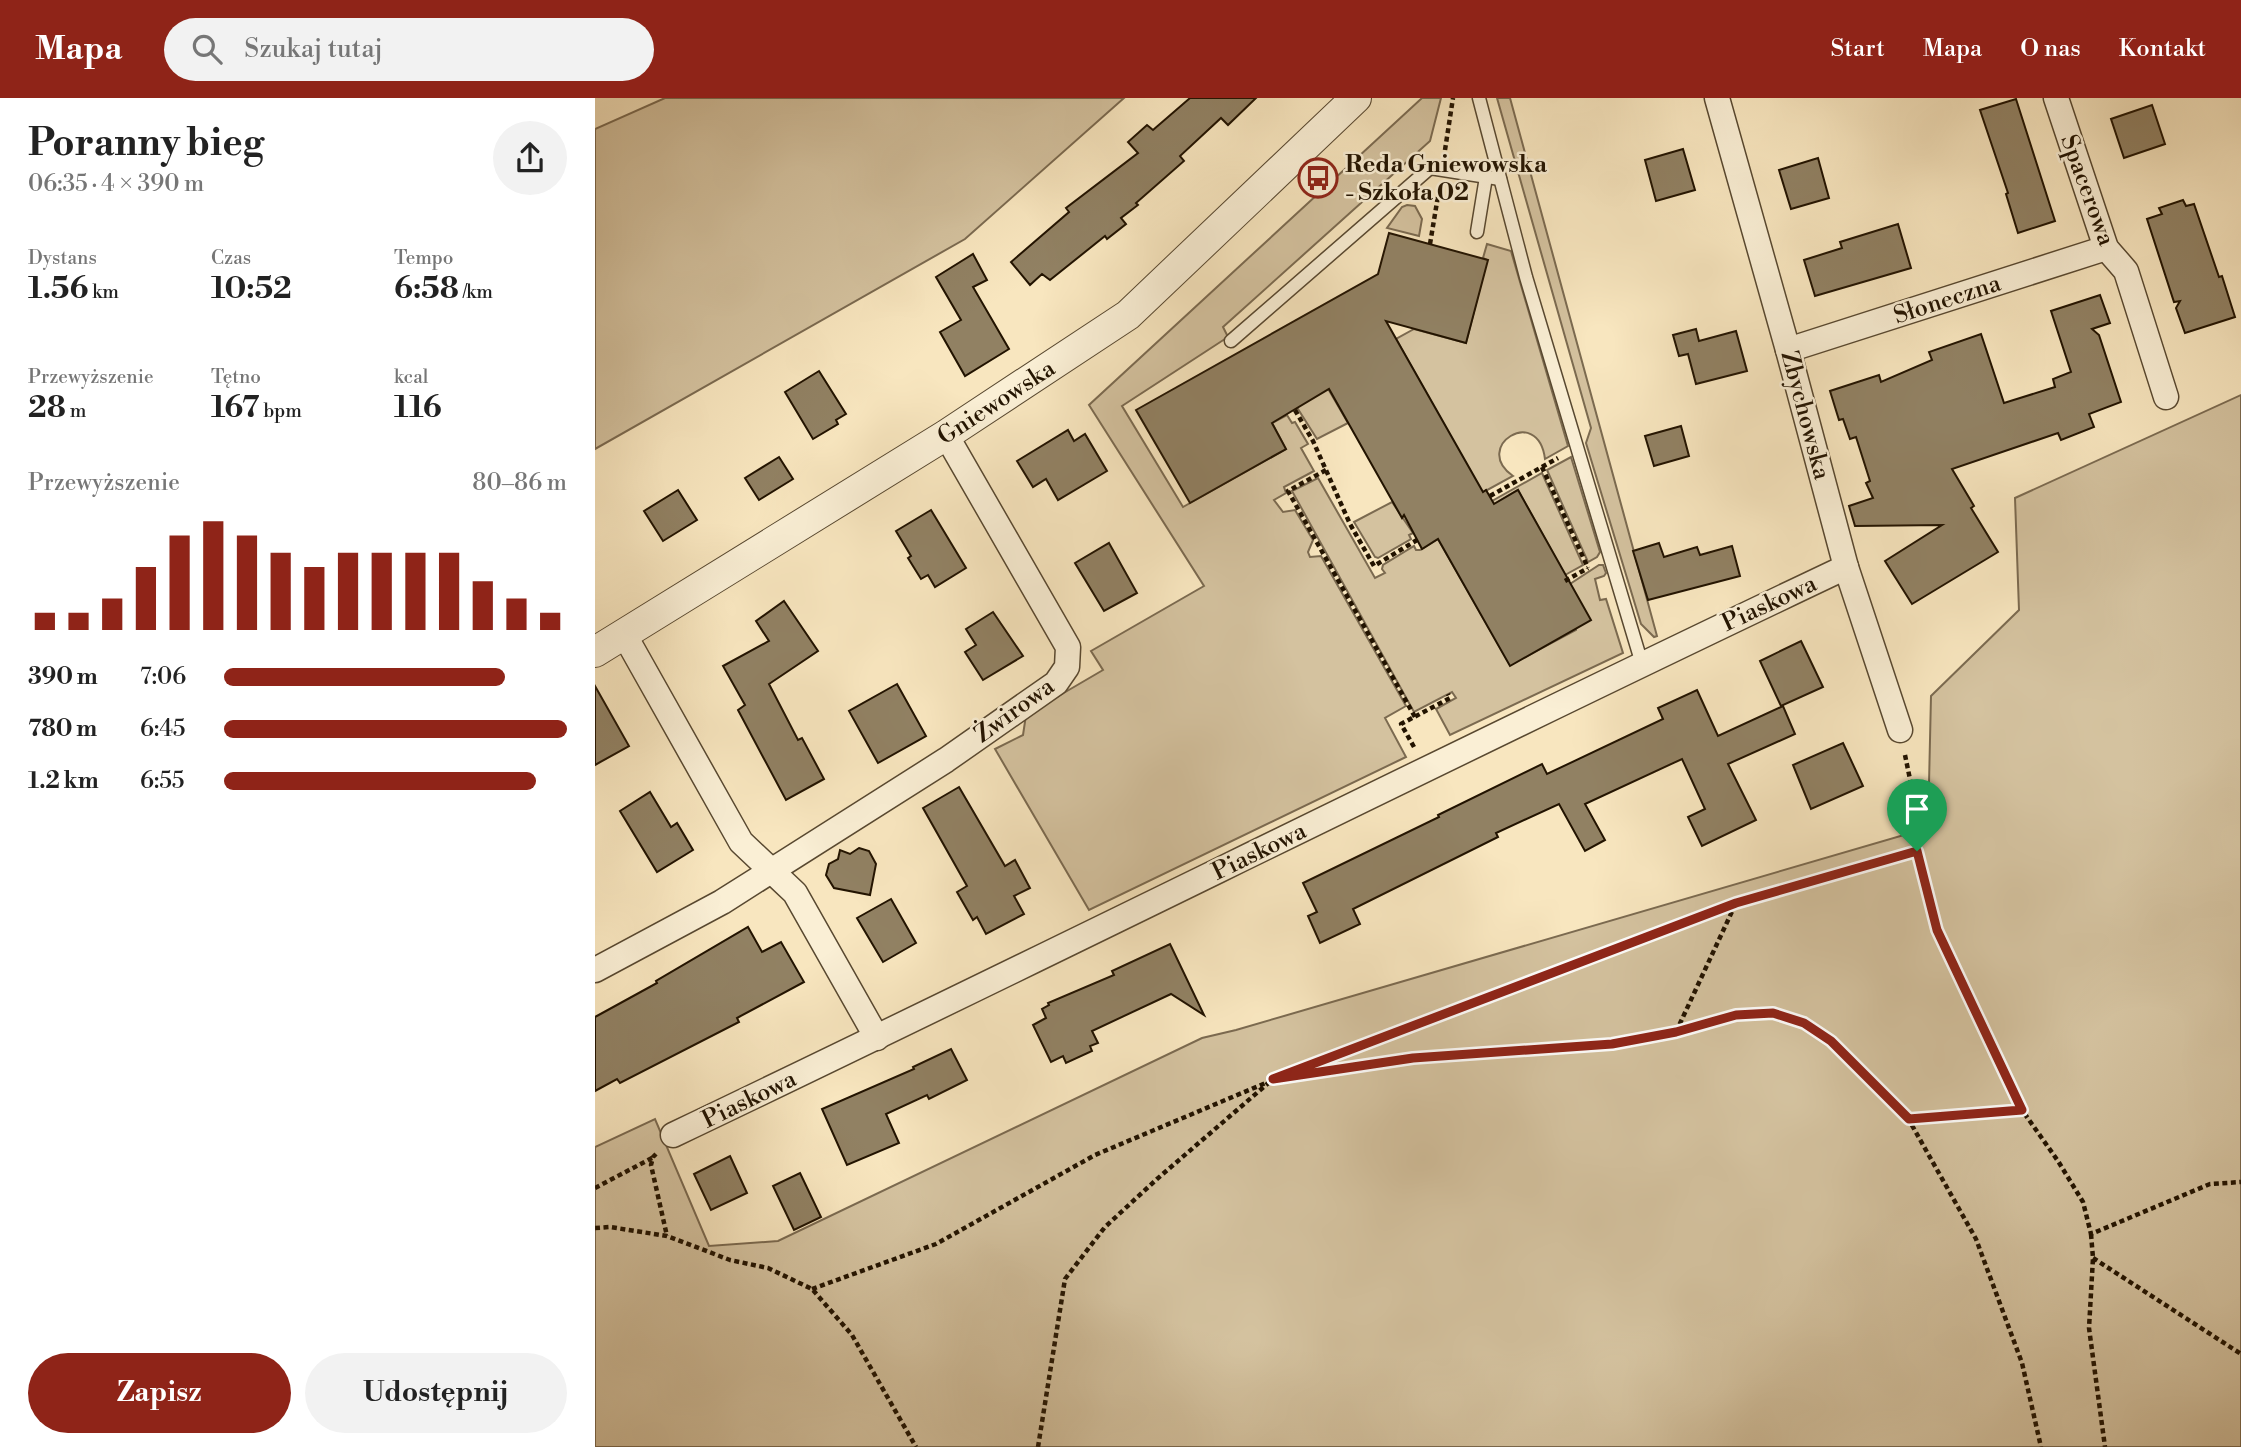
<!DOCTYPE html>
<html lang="pl">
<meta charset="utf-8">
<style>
:root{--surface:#fff;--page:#f2f2f2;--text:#222;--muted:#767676;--accent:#8f2418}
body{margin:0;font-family:"Libre Bodoni",serif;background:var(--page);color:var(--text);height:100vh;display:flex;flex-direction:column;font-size:26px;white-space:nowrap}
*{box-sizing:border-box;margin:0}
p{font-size:23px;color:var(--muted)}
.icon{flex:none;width:38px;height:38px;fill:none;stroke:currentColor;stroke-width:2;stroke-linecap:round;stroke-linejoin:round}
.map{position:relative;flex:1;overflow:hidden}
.panel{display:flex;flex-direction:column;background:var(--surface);width:595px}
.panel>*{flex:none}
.pin{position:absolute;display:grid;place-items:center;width:60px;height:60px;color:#fff;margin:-72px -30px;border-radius:50% 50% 50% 0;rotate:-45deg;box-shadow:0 0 7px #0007}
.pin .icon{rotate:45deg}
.round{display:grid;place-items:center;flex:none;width:74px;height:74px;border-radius:37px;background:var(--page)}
.summary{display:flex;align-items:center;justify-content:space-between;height:119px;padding:0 28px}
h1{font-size:38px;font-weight:800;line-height:52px}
.metrics{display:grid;grid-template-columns:repeat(3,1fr);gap:10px;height:119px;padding:7px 28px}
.metrics div{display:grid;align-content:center}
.metrics b{font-size:30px;font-weight:800}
.metrics small{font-size:19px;font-weight:400}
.metrics p{font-size:19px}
.chart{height:196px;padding:14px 28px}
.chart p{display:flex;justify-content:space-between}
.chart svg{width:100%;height:126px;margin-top:7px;stroke:var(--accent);stroke-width:6}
.primary-button{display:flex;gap:14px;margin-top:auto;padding:14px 28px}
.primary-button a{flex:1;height:80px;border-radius:42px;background:var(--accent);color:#fff;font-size:28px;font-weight:800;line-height:80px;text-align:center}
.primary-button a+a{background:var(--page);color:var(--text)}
ul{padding:0 28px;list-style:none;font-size:23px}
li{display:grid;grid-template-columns:112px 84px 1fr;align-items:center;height:52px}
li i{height:18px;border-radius:9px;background:var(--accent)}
header{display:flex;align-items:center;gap:42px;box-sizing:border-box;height:98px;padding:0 35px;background:var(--accent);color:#fff}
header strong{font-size:33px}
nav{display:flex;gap:38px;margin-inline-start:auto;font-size:24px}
.search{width:490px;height:63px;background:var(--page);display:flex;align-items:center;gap:18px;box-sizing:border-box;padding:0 24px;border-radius:38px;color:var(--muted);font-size:26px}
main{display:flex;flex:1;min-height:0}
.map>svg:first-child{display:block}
</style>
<header>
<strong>Mapa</strong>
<div class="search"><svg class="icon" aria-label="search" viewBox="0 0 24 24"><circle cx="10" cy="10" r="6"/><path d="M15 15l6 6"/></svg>Szukaj tutaj</div>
<nav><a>Start</a><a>Mapa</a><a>O nas</a><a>Kontakt</a></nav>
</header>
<main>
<section class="panel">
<div class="summary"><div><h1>Poranny bieg</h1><p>06:35 · 4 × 390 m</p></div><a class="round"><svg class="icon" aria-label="share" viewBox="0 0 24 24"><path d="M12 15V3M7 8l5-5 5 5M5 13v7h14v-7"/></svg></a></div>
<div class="metrics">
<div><p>Dystans</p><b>1.56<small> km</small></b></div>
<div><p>Czas</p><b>10:52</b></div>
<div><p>Tempo</p><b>6:58<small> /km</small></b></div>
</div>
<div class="metrics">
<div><p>Przewyższenie</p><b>28<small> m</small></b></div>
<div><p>Tętno</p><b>167<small> bpm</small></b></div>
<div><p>kcal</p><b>116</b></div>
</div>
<div class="chart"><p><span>Przewyższenie</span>80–86 m</p>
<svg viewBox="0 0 160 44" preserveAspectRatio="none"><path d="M5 44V38M15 44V38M25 44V33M35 44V22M45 44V11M55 44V6M65 44V11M75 44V17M85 44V22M95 44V17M105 44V17M115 44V17M125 44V17M135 44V27M145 44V33M155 44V38"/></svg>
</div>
<ul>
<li><b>390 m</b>7:06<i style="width:82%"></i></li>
<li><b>780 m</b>6:45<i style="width:100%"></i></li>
<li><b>1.2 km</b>6:55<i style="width:91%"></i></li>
</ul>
<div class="primary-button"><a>Zapisz</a><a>Udostępnij</a></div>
</section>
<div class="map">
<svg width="1646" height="1349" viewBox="0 0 1646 1349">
<rect width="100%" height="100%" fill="#f8e6bf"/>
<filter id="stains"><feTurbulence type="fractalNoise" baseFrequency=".00286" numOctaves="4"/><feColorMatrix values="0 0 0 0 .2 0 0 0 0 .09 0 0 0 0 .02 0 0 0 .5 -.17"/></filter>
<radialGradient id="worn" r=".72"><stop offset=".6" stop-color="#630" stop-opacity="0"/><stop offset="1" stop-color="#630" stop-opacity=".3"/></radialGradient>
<g fill="#d4c29f" stroke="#7b6a50" stroke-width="2">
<path d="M 70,0 L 529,0 L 370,141 L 0,351 L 0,31 Z"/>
<path d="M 827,0 L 846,0 L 835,43 L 628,229 L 633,239 L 527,308 L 588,409 L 691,351 L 677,325 L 692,317 L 697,325 L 700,324 L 713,346 L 706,350 L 719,373 L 689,389 L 691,395 L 679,402 L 688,414 L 700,412 L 718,442 L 713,454 L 715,459 L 726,458 L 811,608 L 790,620 L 811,659 L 494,812 L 400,651 L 428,637 L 431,617 L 508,572 L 496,553 L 609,488 L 494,307 Z"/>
<path d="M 902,0 L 915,0 L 1062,538 L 1059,539 L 1046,526 L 991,345 L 996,330 Z"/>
<path d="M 812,107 L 820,108 L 827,121 L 824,138 L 792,130 L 807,109 Z"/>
<path d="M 892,146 L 916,153 L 973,348 L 950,361 C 943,306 876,349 918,378 L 885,396 L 878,378 L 801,241 L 819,231 L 871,245 L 892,162 L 888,160 Z"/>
<path d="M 728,282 L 753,325 L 722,341 L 696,300 Z"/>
<path d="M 1646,297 L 1646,1349 L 0,1349 L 0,1049 L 60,1021 L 114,1148 L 183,1143 L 607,940 L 641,932 L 1333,730 L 1336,598 L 1424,512 L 1420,400 Z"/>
<path d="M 976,359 L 1005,454 L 1002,459 L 993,464 L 952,372 Z"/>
<path d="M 947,375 L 988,467 L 970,477 L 923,392 L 899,406 L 897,403 Z"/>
<path d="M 723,380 L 780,480 L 790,475 L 787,471 L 788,467 L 819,448 L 821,452 L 825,452 L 843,441 L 915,567 L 981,532 L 975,486 L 1004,467 L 1008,467 L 1011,475 L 1009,478 L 1000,481 L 1005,502 L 1011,501 L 1028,555 L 855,637 L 841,611 L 861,600 L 857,594 L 819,614 L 697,393 Z"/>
<path d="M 797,404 L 818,435 L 814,437 L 816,441 L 783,460 L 780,459 L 759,424 Z"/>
</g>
<g fill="#918163" stroke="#221300" stroke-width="2">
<path d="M 595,0 L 661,0 L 633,27 L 626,20 L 585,58 L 589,63 L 541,105 L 543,107 L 526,120 L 531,126 L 512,141 L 510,138 L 455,182 L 447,176 L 435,187 L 416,164 L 474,114 L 471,110 L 543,55 L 533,44 L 552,27 L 558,32 Z"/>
<path d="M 1421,1 L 1460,123 L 1423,135 L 1411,96 L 1413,95 L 1385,12 Z"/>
<path d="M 1557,7 L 1570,46 L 1529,60 L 1516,21 Z"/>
<path d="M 1088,51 L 1100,92 L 1061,103 L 1050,62 Z"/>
<path d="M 1223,60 L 1234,100 L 1196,111 L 1184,72 Z"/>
<path d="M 1588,102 L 1591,108 L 1599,106 L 1624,179 L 1627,178 L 1640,219 L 1590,235 L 1581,210 L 1585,203 L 1579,204 L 1552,121 L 1567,116 L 1564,110 Z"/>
<path d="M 1303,126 L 1316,170 L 1220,198 L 1209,162 L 1247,150 L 1245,144 Z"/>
<path d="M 794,135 L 893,162 L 871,245 L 791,223 L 888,394 L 891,392 L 899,406 L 923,392 L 996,522 L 915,568 L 843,441 L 827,451 L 809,417 L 807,420 L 734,291 L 677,325 L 691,351 L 595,405 L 541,312 L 783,176 Z"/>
<path d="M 378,156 L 392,182 L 378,189 L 414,251 L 370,278 L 345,234 L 366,222 L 341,179 Z"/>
<path d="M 1505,197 L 1515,225 L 1497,231 L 1504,237 L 1526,304 L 1494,316 L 1499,329 L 1466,342 L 1463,335 L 1357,371 L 1379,408 L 1376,410 L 1403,454 L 1317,506 L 1290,463 L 1347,427 L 1260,428 L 1254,408 L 1278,400 L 1271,385 L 1275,383 L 1261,339 L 1255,341 L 1248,321 L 1244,322 L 1235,293 L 1284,277 L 1286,284 L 1337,262 L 1334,254 L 1386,236 L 1409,305 L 1460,289 L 1458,281 L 1476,274 L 1456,213 Z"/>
<path d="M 1101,231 L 1104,243 L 1141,233 L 1152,273 L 1101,286 L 1093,256 L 1084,258 L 1078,237 Z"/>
<path d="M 224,273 L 251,316 L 241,322 L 243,326 L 218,341 L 190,294 Z"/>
<path d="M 1086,328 L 1094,358 L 1059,368 L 1050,338 Z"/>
<path d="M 473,332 L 479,343 L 490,336 L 512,373 L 463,402 L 451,381 L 438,389 L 422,363 Z"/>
<path d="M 184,359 L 198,381 L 164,402 L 150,380 Z"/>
<path d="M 83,392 L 102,422 L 68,443 L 49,413 Z"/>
<path d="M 336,412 L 371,470 L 340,489 L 333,477 L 326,481 L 313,460 L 316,458 L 301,433 Z"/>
<path d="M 514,445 L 542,495 L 509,513 L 480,465 Z"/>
<path d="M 1064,445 L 1069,459 L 1102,449 L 1105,457 L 1137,448 L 1145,478 L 1053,502 L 1038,453 Z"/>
<path d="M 189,503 L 223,553 L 174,586 L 203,642 L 207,640 L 229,681 L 191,702 L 143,612 L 150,607 L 128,568 L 174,543 L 161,523 Z"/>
<path d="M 398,514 L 428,558 L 388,582 L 370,554 L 381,547 L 371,531 Z"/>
<path d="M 1206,543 L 1228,589 L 1186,608 L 1165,563 Z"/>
<path d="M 302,586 L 331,638 L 283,665 L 254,613 Z"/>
<path d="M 0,588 L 34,648 L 0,667 Z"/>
<path d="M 1102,592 L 1123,638 L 1188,608 L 1200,636 L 1133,666 L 1161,722 L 1107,748 L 1093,719 L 1110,711 L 1087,661 L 990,706 L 1010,742 L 990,753 L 964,706 L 901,735 L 903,739 L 758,811 L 765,826 L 725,845 L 713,818 L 722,814 L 708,785 L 844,719 L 843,717 L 947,666 L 952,676 L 1068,621 L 1063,610 Z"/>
<path d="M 1248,645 L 1268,688 L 1216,711 L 1198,667 Z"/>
<path d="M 364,689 L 410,768 L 420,762 L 435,790 L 419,798 L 429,816 L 391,836 L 382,819 L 378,822 L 362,794 L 372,788 L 328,710 Z"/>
<path d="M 55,694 L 76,729 L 82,725 L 98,752 L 62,774 L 25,713 Z"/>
<path d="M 264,750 L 274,753 L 281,766 L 275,797 L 239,790 L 231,777 L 234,766 L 243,761 L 245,752 L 255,756 Z"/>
<path d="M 296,801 L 321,845 L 288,864 L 262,820 Z"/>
<path d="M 153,829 L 167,854 L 186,844 L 209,884 L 142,920 L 144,924 L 25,985 L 22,981 L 0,993 L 0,919 L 62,885 L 61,883 Z"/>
<path d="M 575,846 L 609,917 L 576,896 L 497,933 L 503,945 L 495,948 L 497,953 L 471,965 L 468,958 L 456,964 L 438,927 L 451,920 L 447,911 L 454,907 L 453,905 L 519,877 L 517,873 Z"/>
<path d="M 356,951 L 372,982 L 334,1001 L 332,997 L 291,1016 L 304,1045 L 252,1067 L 227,1011 L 319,971 L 318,969 Z"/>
<path d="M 135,1058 L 152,1095 L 116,1112 L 99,1076 Z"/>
<path d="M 205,1075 L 226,1119 L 199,1132 L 178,1088 Z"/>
</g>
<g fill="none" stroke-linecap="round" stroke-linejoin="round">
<g stroke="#584830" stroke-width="15">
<g id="service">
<path d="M 884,0 L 931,179 L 1047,566"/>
<path d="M 882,134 L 891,79"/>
<path d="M 636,243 L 835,70 L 905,81"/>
</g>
</g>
<g stroke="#584830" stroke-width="27">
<g id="minor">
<path d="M 1122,0 L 1193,252 L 1251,469 L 1305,632"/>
<path d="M 1461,0 L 1511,150 L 1531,173 L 1571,299"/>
<path d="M 1193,252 L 1511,150"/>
<path d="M 29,536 L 146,744 L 200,795 L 282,940"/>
<path d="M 0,872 L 127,804 L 351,662 L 461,585 L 472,569 L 473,549 L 351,337"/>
<path d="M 78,1037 C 470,850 858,655 1251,469"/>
</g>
</g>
<g stroke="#584830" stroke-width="32">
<path id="tertiary" d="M 0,554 L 351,337 L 533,217 L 761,0"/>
</g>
<g stroke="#221300" stroke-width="4.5" stroke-dasharray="5 3.5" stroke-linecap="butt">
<path d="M 850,52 L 858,0"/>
<path d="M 835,146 L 844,92"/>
<path d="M 700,312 L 718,343 L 755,426 L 779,468 L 822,442"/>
<path d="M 947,369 L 993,470"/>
<path d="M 731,372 L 693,393 L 820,619"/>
<path d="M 895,398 L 963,360"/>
<path d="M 970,483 L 993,470"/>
<path d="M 819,649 L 806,626 L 855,600 L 853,596"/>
<path d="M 1310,657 L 1324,725 L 1322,753 L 1342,833 L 1427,1012 L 1463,1063 L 1488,1104 L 1496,1136 L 1615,1086 L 1646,1084"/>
<path d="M 1081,934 L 1141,805 L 1322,753"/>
<path d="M 687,978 L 1141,805"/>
<path d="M 1314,1022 L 1427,1012"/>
<path d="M 61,1056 L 58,1059 L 56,1067 L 72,1138"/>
<path d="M 0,1090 L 57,1060"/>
<path d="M 0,1130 L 15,1129 L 72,1138 L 135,1162 L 173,1170 L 217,1191 L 257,1237 L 321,1349"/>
<path d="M 1496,1136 L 1498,1160 L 1494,1230 L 1510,1349"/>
<path d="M 1498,1160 L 1646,1256"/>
<path d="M 217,1191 L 341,1146 L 500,1057 L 673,984"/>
<path d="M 443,1349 L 470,1181 L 510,1129 L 562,1081 L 678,981 L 818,960 L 1017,946 L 1081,934 L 1141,917 L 1178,915 L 1209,924 L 1236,943 L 1314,1022 L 1381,1141 L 1427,1265 L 1446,1349"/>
</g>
<use href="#service" stroke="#faefd5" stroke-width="12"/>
<use href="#minor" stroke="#faefd5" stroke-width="24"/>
<use href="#tertiary" stroke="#faefd5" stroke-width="30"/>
</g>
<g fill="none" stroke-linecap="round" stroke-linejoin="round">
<g stroke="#fff" stroke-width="14">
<path id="route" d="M 1322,753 L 1342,832 L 1427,1012 L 1314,1021 L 1236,943 L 1209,925 L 1178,915 L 1141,917 L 1081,934 L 1017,946 L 818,960 L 678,981 L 1141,805 Z"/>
</g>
<use href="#route" stroke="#8f2418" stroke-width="9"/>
</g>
<defs>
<g id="bus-ring" transform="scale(2.0125)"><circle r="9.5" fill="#faefd5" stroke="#8f2418" stroke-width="1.5"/><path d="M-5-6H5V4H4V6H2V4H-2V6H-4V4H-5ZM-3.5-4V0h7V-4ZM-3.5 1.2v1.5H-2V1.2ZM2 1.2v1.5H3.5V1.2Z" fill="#8f2418"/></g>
</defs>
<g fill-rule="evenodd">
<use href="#bus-ring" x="723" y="80"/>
</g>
<g text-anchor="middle" stroke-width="5" stroke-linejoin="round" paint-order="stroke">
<g font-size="24" font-weight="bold" fill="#221300" stroke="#faefd5" text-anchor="start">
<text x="750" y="74">Reda Gniewowska<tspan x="750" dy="28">- Szkoła 02</tspan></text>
</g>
<g font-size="24" fill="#221300" stroke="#faefd5">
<text transform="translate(1493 92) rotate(70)" y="8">Spacerowa</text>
<text transform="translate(1352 201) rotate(-18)" y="8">Słoneczna</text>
<text transform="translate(401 304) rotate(-33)" y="8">Gniewowska</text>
<text transform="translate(1211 317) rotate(75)" y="8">Zbychowska</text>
<text transform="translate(1174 505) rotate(-25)" y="8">Piaskowa</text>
<text transform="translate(419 612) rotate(-36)" y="8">Żwirowa</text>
<text transform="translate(664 753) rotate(-26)" y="8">Piaskowa</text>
<text transform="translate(154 1001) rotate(-26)" y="8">Piaskowa</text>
</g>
</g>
<rect width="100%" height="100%" filter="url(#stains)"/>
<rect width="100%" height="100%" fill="url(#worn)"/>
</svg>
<div class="pin" style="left:1322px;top:753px;background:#1e9e55"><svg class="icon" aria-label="arrive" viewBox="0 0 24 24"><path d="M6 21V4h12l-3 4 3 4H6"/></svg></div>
</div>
</main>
